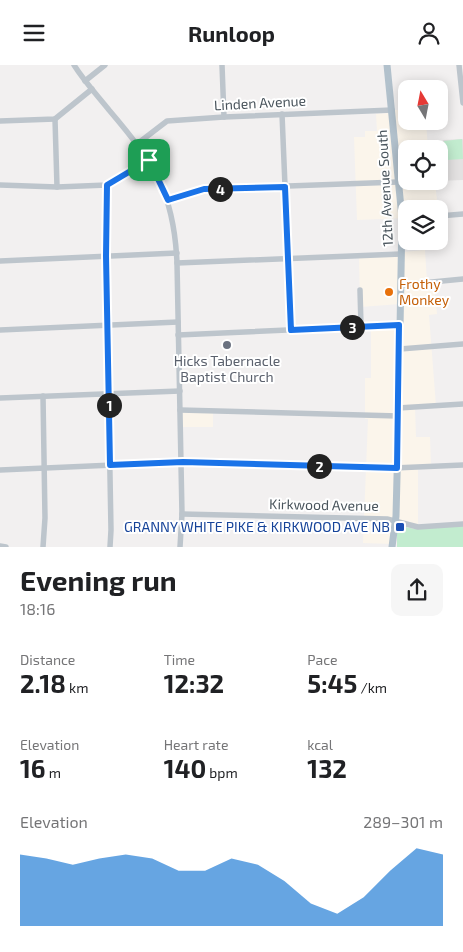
<!DOCTYPE html>
<meta charset="utf-8">
<style>
:root{--surface:#fff;--page:#f6f6f6;--text:#202124;--muted:#757577;--accent:#267fd6}
body{margin:0;font-family:"Exo 2",sans-serif;background:var(--page);color:var(--text);height:100vh;display:flex;flex-direction:column;font-size:19px;white-space:nowrap}
*{box-sizing:border-box;margin:0}
p{font-size:16px;color:var(--muted)}
.icon{flex:none;width:28px;height:28px;fill:none;stroke:currentColor;stroke-width:2;stroke-linecap:round;stroke-linejoin:round}
.map{position:relative;height:482px;overflow:hidden}
.panel{display:flex;flex-direction:column;background:var(--surface);flex:1}
.panel>*{flex:none}
.needle{width:32px;rotate:350deg}
.tools{position:absolute;left:398px;top:15px;display:grid;gap:10px}
.tools a{display:grid;place-items:center;width:50px;height:50px;border-radius:10px;background:var(--surface);box-shadow:0 2px 12px #0003;font-size:25px}
.pin{position:absolute;display:grid;place-items:center;width:42px;height:42px;color:#fff;margin:-21px;border-radius:10px;box-shadow:0 2px 8px #0006}
.km{position:absolute;width:25px;height:25px;margin:-12px;border-radius:50%;background:#222;color:#fff;font-size:14px;line-height:25px;text-align:center}
.round{display:grid;place-items:center;flex:none;width:52px;height:52px;border-radius:10px;background:var(--page)}
.summary{display:flex;align-items:center;justify-content:space-between;height:85px;padding:0 20px}
h1{font-size:28px;font-weight:700;line-height:38px}
.stats{display:grid;grid-template-columns:repeat(3,1fr);gap:8px;height:85px;padding:5px 20px}
.stats div{display:grid;align-content:center}
.stats b{font-size:25px;font-weight:700}
.stats small{font-size:14px;font-weight:400}
.stats p{font-size:14px}
.chart{height:140px;padding:10px 20px}
.chart p{display:flex;justify-content:space-between}
.chart svg{width:100%;height:90px;margin-top:5px;fill:var(--accent);opacity:.7}
header{display:flex;justify-content:space-between;align-items:center;height:65px;padding:0 20px;background:var(--surface);font-size:22px;font-weight:700}
.map>svg:first-child{display:block}
</style>
<header><svg class="icon" aria-label="menu" viewBox="0 0 24 24"><path d="M4 6h16M4 12h16M4 18h16"/></svg>Runloop<svg class="icon" aria-label="person" viewBox="0 0 24 24"><circle cx="12" cy="8" r="4"/><path d="M4 21q1-7 8-7t8 7"/></svg></header>
<div class="map">
<svg width="463" height="482" viewBox="0 0 463 482">
<rect width="100%" height="100%" fill="#f2f0f0"/>
<g fill="#fbf5eb">
<path d="M 392,45 L 406,45 L 406,56 L 426,56 L 428,84 L 406,84 L 406,116 L 438,116 L 435,117 L 438,144 L 406,144 L 406,153 L 357,155 L 354,72 L 365,72 L 365,66 L 377,66 L 376,49 L 389,48 Z"/>
<path d="M 425,185 L 427,217 L 434,217 L 437,249 L 429,250 L 436,341 L 415,342 L 416,372 L 430,372 L 431,401 L 418,402 L 418,462 L 395,455 L 392,479 L 363,478 L 368,354 L 365,354 L 365,313 L 371,313 L 371,261 L 399,260 L 400,239 L 360,242 L 359,191 Z"/>
<path d="M 180,345 L 213,346 L 213,362 L 181,362 Z"/>
</g>
<path fill="#e3e1e1" d="M 463,70 L 463,115 L 438,116 L 439,100 L 445,99 L 443,75 L 463,74 Z"/>
<g fill="#c2eccf">
<path d="M 462,74 L 463,94 L 446,95 L 444,76 Z"/>
<path d="M 397,460 L 415,464 L 463,461 L 463,482 L 397,482 Z"/>
</g>
<g fill="none" stroke-linecap="round" stroke-linejoin="round">
<g stroke="#bdc5cc" stroke-width="5.5">
<path d="M 74,0 C 84,16 97,30 109,45 C 154,98 174,127 177,198 L 182,449 L 180,482"/>
<path d="M 222,0 L 224,52"/>
<path d="M 459,0 L 463,38"/>
<path d="M 85,16 L 105,0"/>
<path d="M 282,49 L 291,265"/>
<path d="M 55,54 L 57,122"/>
<path d="M 0,56 L 55,54 L 92,24"/>
<path d="M 137,79 L 167,56 L 224,52 L 392,45"/>
<path d="M 0,120 L 57,122 L 107,120 L 149,95"/>
<path d="M 107,120 L 106,191 L 111,465 L 110,482"/>
<path d="M 168,135 L 205,124 L 398,117"/>
<path d="M 439,151 L 463,149"/>
<path d="M 0,196 L 177,188"/>
<path d="M 177,198 L 401,189"/>
<path d="M 401,220 L 463,214"/>
<path d="M 360,225 L 361,261"/>
<path d="M 0,265 L 178,257"/>
<path d="M 178,270 L 399,260"/>
<path d="M 400,284 L 463,279"/>
<path d="M 43,331 L 45,453 L 43,482"/>
<path d="M 0,333 L 180,326"/>
<path d="M 398,343 L 463,339"/>
<path d="M 180,345 L 398,351"/>
<path d="M 0,405 L 181,397 L 394,403 L 463,400"/>
<path d="M 182,449 L 387,454 L 418,462 L 463,459"/>
<path d="M 0,481 L 6,482"/>
</g>
<path stroke="#b2c1cc" stroke-width="7" d="M 387,0 L 402,153 L 398,373 L 396,451 L 392,482"/>
</g>
<g fill="none" stroke-linecap="round" stroke-linejoin="round">
<g stroke="#fff" stroke-width="10">
<path id="route" d="M 149,95 L 168,135 L 204,124 L 285,122 L 291,265 L 399,260 L 397,403 L 183,397 L 110,400 L 106,191 L 107,120 Z"/>
</g>
<use href="#route" stroke="#1a73e8" stroke-width="6"/>
</g>
<circle fill="#e8710a" stroke="#fff" stroke-width="2" cx="389" cy="227" r="5"/>
<circle fill="#6b7280" stroke="#fff" stroke-width="2" cx="227" cy="280" r="5"/>
<rect fill="#1a4fb4" stroke="#fff" stroke-width="2" x="395" y="457" width="10" height="10" rx="2.5"/>
<g text-anchor="middle" stroke-width="4" stroke-linejoin="round" paint-order="stroke">
<g font-size="14" fill="#49545c" stroke="#fff">
<text transform="translate(260 38) rotate(-3)" y="5">Linden Avenue</text>
<text transform="translate(385 123) rotate(-93)" y="5">12th Avenue South</text>
<text transform="translate(324 440) rotate(1)" y="5">Kirkwood Avenue</text>
</g>
<g font-size="14" fill="#c56008" stroke="#fff" text-anchor="start">
<text x="399" y="224">Frothy<tspan x="399" dy="16">Monkey</tspan></text>
</g>
<g font-size="14" fill="#5b616d" stroke="#fff">
<text x="227" y="301">Hicks Tabernacle<tspan x="227" dy="16">Baptist Church</tspan></text>
</g>
<g font-size="14" fill="#164399" stroke="#fff" text-anchor="end">
<text x="390" y="467">GRANNY WHITE PIKE &amp; KIRKWOOD AVE NB</text>
</g>
</g>
</svg>
<div class="tools">
<a><svg class="needle" viewBox="-14 -14 28 28"><path d="M0-13l5 13h-10z" fill="#e53935"/><path d="M0 13l5-13h-10z" fill="#757577"/></svg></a>
<a><svg class="icon" aria-label="locate" viewBox="0 0 24 24"><circle cx="12" cy="12" r="6"/><path d="M12 2v4M12 18v4M2 12h4M18 12h4"/></svg></a>
<a><svg class="icon" aria-label="layers" viewBox="0 0 24 24"><path d="M12 4l9 5-9 5-9-5zM3 14l9 5 9-5"/></svg></a>
</div>
<div class="pin" style="left:149px;top:95px;background:#1e9e55"><svg class="icon" aria-label="arrive" viewBox="0 0 24 24"><path d="M6 21V4h12l-3 4 3 4H6"/></svg></div>
<b class="km" style="left:109px;top:340px">1</b>
<b class="km" style="left:319px;top:401px">2</b>
<b class="km" style="left:352px;top:262px">3</b>
<b class="km" style="left:220px;top:124px">4</b>
</div>
<section class="panel">
<div class="summary"><div><h1>Evening run</h1><p>18:16</p></div><a class="round"><svg class="icon" aria-label="share" viewBox="0 0 24 24"><path d="M12 15V3M7 8l5-5 5 5M5 13v7h14v-7"/></svg></a></div>
<div class="stats">
<div><p>Distance</p><b>2.18<small> km</small></b></div>
<div><p>Time</p><b>12:32</b></div>
<div><p>Pace</p><b>5:45<small> /km</small></b></div>
</div>
<div class="stats">
<div><p>Elevation</p><b>16<small> m</small></b></div>
<div><p>Heart rate</p><b>140<small> bpm</small></b></div>
<div><p>kcal</p><b>132</b></div>
</div>
<div class="chart"><p><span>Elevation</span>289–301 m</p>
<svg viewBox="0 0 160 44" preserveAspectRatio="none"><path d="M0 44V9L10 11L20 14L30 11L40 9L50 11L60 17L70 17L80 11L90 14L100 22L110 33L120 38L130 30L140 17L150 6L160 9V44z"/></svg>
</div>
</section>
